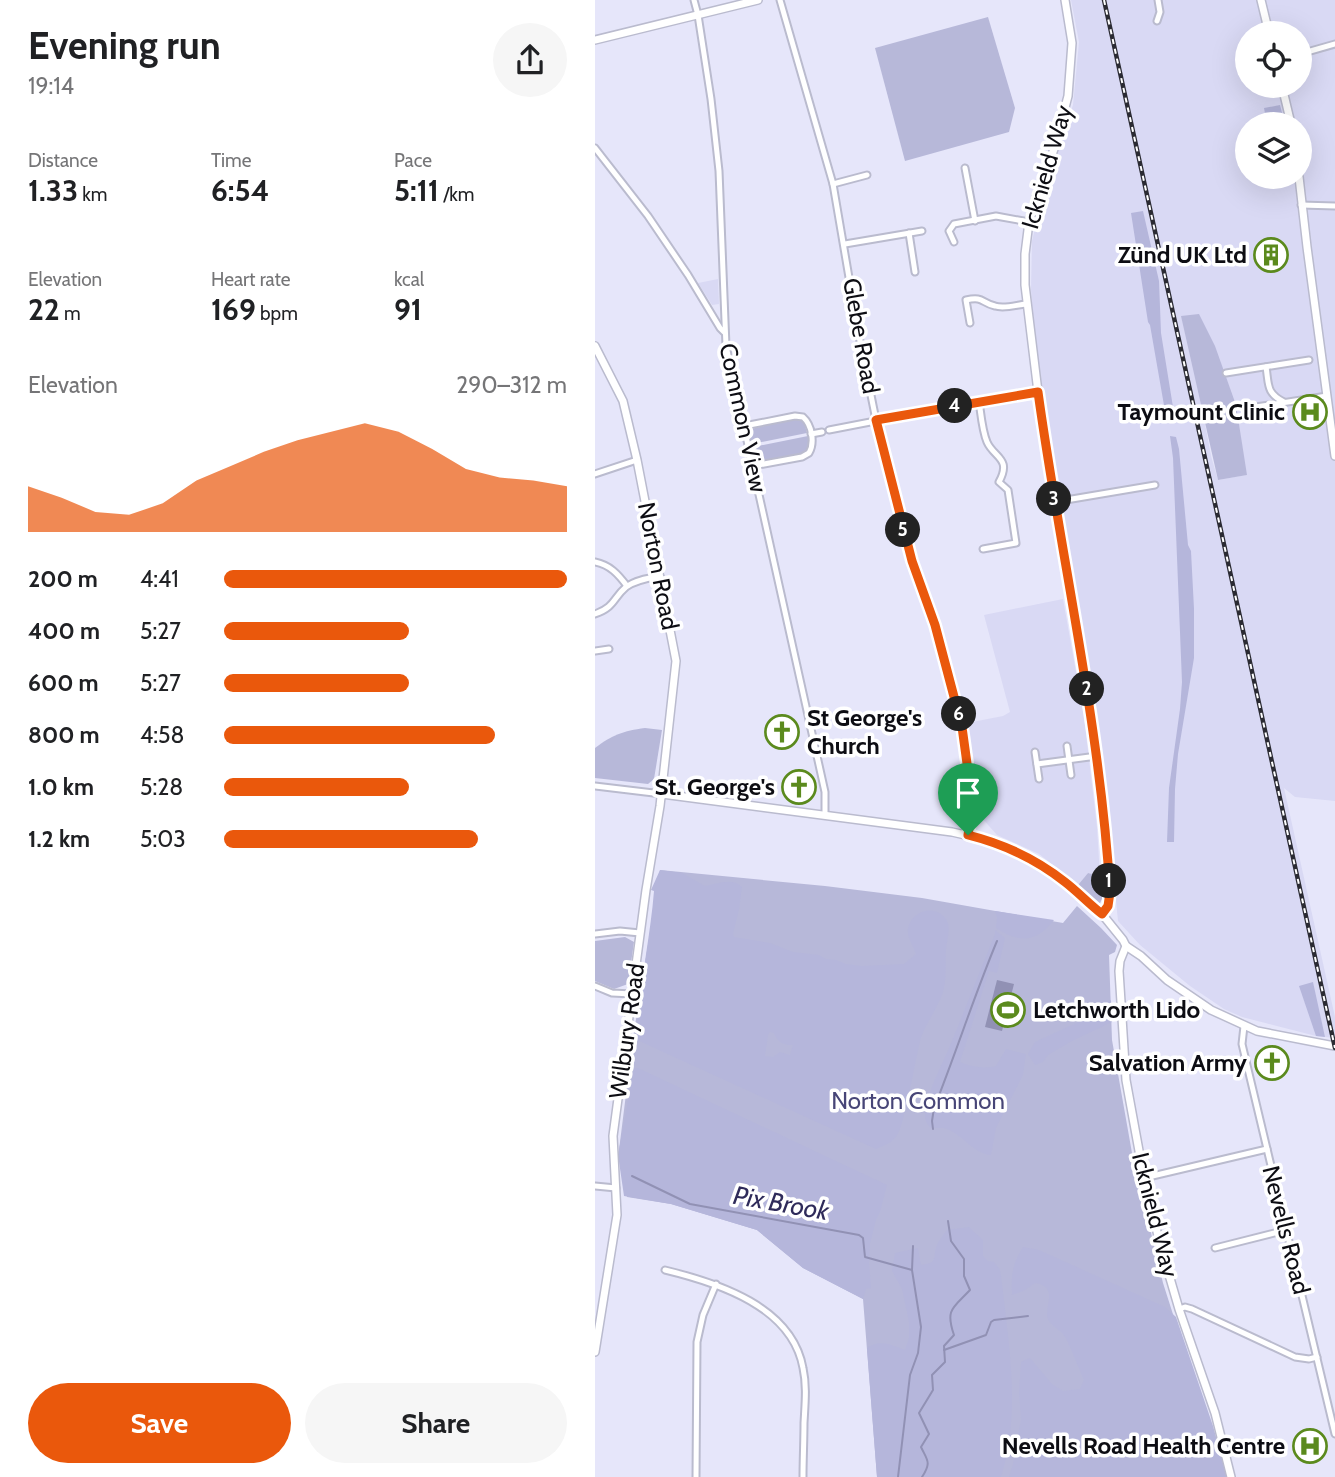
<!DOCTYPE html>
<meta charset="utf-8">
<style>
:root{--surface:#fff;--page:#f6f6f6;--text:#202124;--muted:#757577;--accent:#ea580c}
body{margin:0;font-family:Cabin,sans-serif;background:var(--page);color:var(--text);height:100vh;display:flex;flex-direction:column;font-size:26px;white-space:nowrap}
*{box-sizing:border-box;margin:0}
p{font-size:23px;color:var(--muted)}
.icon{flex:none;width:38px;height:38px;fill:none;stroke:currentColor;stroke-width:2;stroke-linecap:round;stroke-linejoin:round}
.map{position:relative;flex:1;overflow:hidden}
.side{display:flex;flex-direction:column;background:var(--surface);width:595px}
.side>*{flex:none}
.fabs{position:absolute;left:640px;top:21px;display:grid;gap:14px}
.fabs a{display:grid;place-items:center;width:77px;height:77px;border-radius:50%;background:var(--surface);box-shadow:0 7px 28px #0002;font-size:35px}
.pin{position:absolute;display:grid;place-items:center;width:60px;height:60px;color:#fff;margin:-72px -30px;border-radius:50% 50% 50% 0;rotate:-45deg;box-shadow:0 0 7px #0007}
.pin .icon{rotate:45deg}
.km{position:absolute;width:35px;height:35px;margin:-18px;border-radius:50%;background:#222;color:#fff;font-size:19px;line-height:35px;text-align:center}
.round{display:grid;place-items:center;flex:none;width:74px;height:74px;border-radius:37px;background:var(--page)}
.headline{display:flex;align-items:center;justify-content:space-between;height:119px;padding:0 28px}
h1{font-size:38px;font-weight:700;line-height:52px}
.stats{display:grid;grid-template-columns:repeat(3,1fr);gap:10px;height:119px;padding:7px 28px}
.stats div{display:grid;align-content:center}
.stats b{font-size:30px;font-weight:700}
.stats small{font-size:19px;font-weight:400}
.stats p{font-size:19px}
.chart{height:196px;padding:14px 28px}
.chart p{display:flex;justify-content:space-between}
.chart svg{width:100%;height:126px;margin-top:7px;fill:var(--accent);opacity:.7}
.cta{display:flex;gap:14px;margin-top:auto;padding:14px 28px}
.cta a{flex:1;height:80px;border-radius:42px;background:var(--accent);color:#fff;font-size:28px;font-weight:700;line-height:80px;text-align:center}
.cta a+a{background:var(--page);color:var(--text)}
ul{padding:0 28px;list-style:none;font-size:23px}
li{display:grid;grid-template-columns:112px 84px 1fr;align-items:center;height:52px}
li i{height:18px;border-radius:9px;background:var(--accent)}
main{display:flex;flex:1;min-height:0}
.map>svg:first-child{display:block}
</style>
<main>
<section class="side">
<div class="headline"><div><h1>Evening run</h1><p>19:14</p></div><a class="round"><svg class="icon" aria-label="share" viewBox="0 0 24 24"><path d="M12 15V3M7 8l5-5 5 5M5 13v7h14v-7"/></svg></a></div>
<div class="stats">
<div><p>Distance</p><b>1.33<small> km</small></b></div>
<div><p>Time</p><b>6:54</b></div>
<div><p>Pace</p><b>5:11<small> /km</small></b></div>
</div>
<div class="stats">
<div><p>Elevation</p><b>22<small> m</small></b></div>
<div><p>Heart rate</p><b>169<small> bpm</small></b></div>
<div><p>kcal</p><b>91</b></div>
</div>
<div class="chart"><p><span>Elevation</span>290–312 m</p>
<svg viewBox="0 0 160 44" preserveAspectRatio="none"><path d="M0 44V28L10 32L20 37L30 38L40 34L50 26L60 21L70 16L80 12L90 9L100 6L110 9L120 15L130 22L140 25L150 26L160 28V44z"/></svg>
</div>
<ul>
<li><b>200 m</b>4:41<i style="width:100%"></i></li>
<li><b>400 m</b>5:27<i style="width:54%"></i></li>
<li><b>600 m</b>5:27<i style="width:54%"></i></li>
<li><b>800 m</b>4:58<i style="width:79%"></i></li>
<li><b>1.0 km</b>5:28<i style="width:54%"></i></li>
<li><b>1.2 km</b>5:03<i style="width:74%"></i></li>
</ul>
<div class="cta"><a>Save</a><a>Share</a></div>
</section>
<div class="map">
<svg width="740" height="1477" viewBox="0 0 740 1477">
<rect width="100%" height="100%" fill="#e6e6fa"/>
<g fill="#d9d9f4" fill-rule="evenodd">
<path d="M 476,0 L 740,0 L 740,801 L 700,797 L 689,788 L 740,1017 L 740,1038 L 721,1036 L 647,1017 L 629,1009 L 595,986 L 545,945 L 523,921 L 510,790 L 481,598 L 440,348 L 436,290 L 437,241 L 449,192 L 478,105 L 484,42 ZM 653,33 L 705,33 L 705,86 L 653,86 ZM 653,124 L 705,124 L 705,177 L 653,177 ZM 604,391 L 641,405 L 651,475 L 623,480 L 616,456 Z"/>
<path d="M 123,279 L 124,304 L 117,305 L 103,283 Z"/>
<path d="M 468,599 L 489,717 L 502,827 L 505,876 L 493,873 L 483,885 L 444,854 L 402,835 L 386,817 L 372,723 L 408,716 L 415,712 L 389,615 Z"/>
</g>
<g fill="#b7b8d9">
<path d="M 393,17 L 420,108 L 414,132 L 310,161 L 280,48 Z"/>
<path d="M 604,314 L 620,346 L 641,405 L 652,475 L 623,480 L 586,316 Z"/>
<path d="M 203,418 L 209,422 L 212,433 L 157,444 L 154,431 L 156,429 Z"/>
<path d="M 213,436 L 214,446 L 210,452 L 203,455 L 162,462 L 158,447 Z"/>
<path d="M 50,728 L 67,730 L 59,779 L 53,784 L 0,778 L 0,748 C 17,735 28,731 50,728 Z"/>
<path d="M 65,870 L 230,886 L 327,898 L 468,923 L 482,906 L 506,928 L 522,945 L 520,952 L 514,955 L 517,1040 L 537,1153 L 568,1283 L 630,1477 L 282,1477 L 268,1299 L 208,1268 L 162,1230 L 76,1204 L 32,1197 L 24,1150 L 38,1038 Z"/>
<path d="M 493,873 L 505,876 L 507,899 L 505,903 L 502,903 L 483,885 Z"/>
<path d="M 30,937 L 39,942 L 33,984 L 19,989 L 0,981 L 0,941 Z"/>
</g>
<g fill="#b5b6db" fill-rule="evenodd">
<path d="M 685,105 L 690,124 L 672,124 L 669,108 Z"/>
<path d="M 548,211 L 564,281 L 566,333 L 578,407 L 578,410 L 570,411 L 555,325 L 553,322 L 536,213 Z"/>
<path d="M 575,436 L 581,437 L 584,449 L 593,545 L 596,551 L 599,609 L 599,658 L 583,754 L 580,789 L 579,842 L 572,842 L 574,788 L 585,709 L 587,682 L 578,458 Z"/>
<path d="M 65,870 L 87,873 L 110,886 C 122,884 137,877 147,887 L 144,909 L 138,934 L 139,937 L 175,943 L 198,952 L 224,955 L 231,959 L 241,960 L 251,964 L 267,966 L 309,964 L 321,954 C 319,948 314,940 313,934 C 311,914 337,902 350,918 C 357,926 352,939 351,949 C 350,964 352,978 348,992 C 342,1011 327,1027 324,1046 C 319,1067 316,1088 310,1109 C 308,1118 307,1127 302,1135 C 297,1143 290,1145 281,1149 L 42,1040 C 43,990 55,941 59,891 L 56,890 ZM 175,1032 L 179,1033 C 183,1043 188,1045 198,1045 L 195,1055 L 185,1052 L 178,1057 L 170,1056 L 173,1035 Z"/>
<path d="M 400,911 L 459,920 C 441,943 424,943 401,928 L 402,918 Z"/>
<path d="M 400,930 L 410,938 L 402,973 L 394,971 L 365,1062 C 376,1067 389,1069 401,1066 L 411,1049 L 431,1054 L 428,1075 L 401,1128 L 396,1155 C 376,1153 367,1132 348,1128 C 344,1128 340,1128 336,1128 C 331,1123 330,1120 330,1114 C 333,1088 350,1060 359,1036 C 373,1002 386,968 400,934 Z"/>
<path d="M 718,982 L 730,1037 L 721,1036 L 704,986 Z"/>
<path d="M 516,1000 L 517,1022 L 477,1041 L 453,1055 L 448,1062 L 440,1065 L 433,1054 L 440,1042 L 488,1020 Z"/>
<path d="M 39,1068 L 43,1068 L 292,1185 L 285,1212 L 281,1220 L 275,1244 L 274,1262 L 276,1288 L 271,1289 L 268,1299 L 208,1268 L 162,1230 L 76,1204 L 29,1196 L 23,1155 Z"/>
<path d="M 374,1227 L 388,1240 L 388,1256 L 393,1261 L 399,1262 L 405,1270 L 407,1283 C 414,1347 426,1414 406,1477 L 282,1477 L 272,1348 C 285,1339 296,1345 310,1350 L 314,1338 L 314,1322 L 307,1289 L 297,1271 L 300,1253 L 323,1248 L 326,1265 C 344,1263 337,1258 342,1245 C 344,1240 349,1234 352,1230 Z"/>
<path d="M 428,1247 L 444,1250 L 570,1307 L 581,1317 L 618,1426 L 632,1477 L 414,1477 L 418,1464 L 426,1419 L 424,1392 L 426,1362 L 435,1358 L 457,1384 L 468,1391 L 485,1389 L 489,1380 C 484,1369 474,1342 468,1334 C 464,1329 456,1326 453,1319 C 448,1308 465,1287 440,1283 L 430,1290 L 417,1295 C 416,1274 417,1265 428,1247 Z"/>
</g>
<path fill="#9191b4" d="M 402,980 L 419,984 L 407,1031 L 390,1027 Z"/>
<g fill="none" stroke-linecap="round" stroke-linejoin="round">
<g stroke="#9191b4" stroke-width="2">
<path d="M 338,1129 L 337,1121 L 339,1108 C 361,1053 379,996 402,941"/>
<path d="M 37,1176 L 95,1204 L 264,1235 L 268,1238 L 270,1257 L 317,1270"/>
<path d="M 349,1350 L 391,1335 L 396,1322 L 399,1320 L 433,1316"/>
<path d="M 303,1477 L 315,1375 L 323,1353 L 326,1327 L 317,1270 L 318,1246"/>
<path d="M 327,1477 C 337,1462 332,1460 326,1447 L 334,1434 L 324,1413 L 338,1390 L 337,1375 L 350,1362 L 349,1346 L 359,1335 C 350,1309 358,1308 375,1290 L 369,1276 L 369,1259 L 356,1241 L 353,1221"/>
</g>
<g stroke="#babbce" stroke-width="9">
<g id="minor">
<path d="M 99,0 L 103,15 L 116,99 L 124,171 L 131,346 L 230,792 L 230,815"/>
<path d="M 185,0 L 238,184 L 264,336 L 281,420 L 301,503 L 317,561 L 340,625 L 367,727 L 375,778 L 377,810 L 373,835"/>
<path d="M 562,21 L 565,12 L 563,0"/>
<path d="M 705,54 L 740,44"/>
<path d="M 0,148 L 53,216 L 93,275 L 125,328 L 129,332"/>
<path d="M 370,168 L 380,221"/>
<path d="M 238,184 L 272,175"/>
<path d="M 706,205 L 740,206"/>
<path d="M 314,233 L 320,272"/>
<path d="M 359,242 L 354,231 L 359,224 L 401,216 L 434,222"/>
<path d="M 250,244 L 327,231"/>
<path d="M 375,323 L 371,300 C 389,296 386,303 400,306 C 409,309 421,305 431,304"/>
<path d="M 671,367 C 674,385 671,393 689,402"/>
<path d="M 631,373 L 714,360"/>
<path d="M 384,401 C 386,414 387,430 392,442 C 399,458 417,458 404,482 L 413,490 L 421,543 L 388,549"/>
<path d="M 654,408 L 732,396"/>
<path d="M 149,426 L 200,416 L 208,417 C 217,425 220,443 214,453 L 207,457 L 158,466"/>
<path d="M 234,430 L 384,401 L 443,392"/>
<path d="M 216,434 L 227,432"/>
<path d="M 0,474 L 42,460"/>
<path d="M 459,502 L 560,485"/>
<path d="M 0,562 C 15,565 23,574 32,586"/>
<path d="M 0,614 C 20,607 18,598 31,587 C 40,580 54,578 65,576"/>
<path d="M 0,651 L 14,649"/>
<path d="M 472,746 L 476,775"/>
<path d="M 440,752 L 444,779"/>
<path d="M 442,764 L 502,756"/>
<path d="M 0,786 L 67,794"/>
<path d="M 0,934 L 25,931 L 45,933"/>
<path d="M 0,986 L 17,993 L 37,994"/>
<path d="M 649,1026 L 647,1044 L 740,1434"/>
<path d="M 549,1178 L 672,1149"/>
<path d="M 0,1186 L 21,1188"/>
<path d="M 620,1248 L 691,1230"/>
<path d="M 70,1270 C 124,1283 197,1307 208,1368 C 212,1386 210,1404 209,1423 C 209,1441 208,1459 208,1477"/>
<path d="M 584,1309 L 590,1307 L 597,1309 L 700,1357 L 714,1359 L 722,1357"/>
<path d="M 101,1477 L 102,1342 L 108,1315 L 121,1284"/>
</g>
</g>
<g stroke="#babbce" stroke-width="10">
<g id="tertiary">
<path d="M 470,0 L 477,43 L 473,96 L 459,149 L 441,198 L 434,222 L 430,254 L 430,285 L 443,392 L 459,502 L 502,756 L 511,832 L 515,893 L 513,906 L 507,914"/>
<path d="M 666,0 L 674,33"/>
<path d="M 0,40 L 163,0"/>
<path d="M 687,86 L 696,124"/>
<path d="M 704,177 L 712,247 L 740,456"/>
<path d="M 0,346 L 28,401 L 42,460 L 81,661 L 65,806 L 51,890 L 18,1136 L 22,1215 L 0,1352"/>
<path d="M 67,794 L 357,832 L 392,840 L 418,850 L 435,858 L 460,874 L 507,914 L 528,940 L 531,946 L 546,956 L 572,980 L 616,1010 L 662,1031 L 740,1046"/>
<path d="M 531,946 L 525,961 L 524,971 L 531,1080 L 549,1178 L 565,1244 L 584,1309 L 620,1413 L 636,1477"/>
</g>
</g>
<use href="#minor" stroke="#fff" stroke-width="5"/>
<use href="#tertiary" stroke="#fff" stroke-width="7"/>
<g stroke="#2b2b33" stroke-width="4.5">
<path id="rail" d="M 509,0 L 740,1048"/>
</g>
<use href="#rail" stroke="#fff" stroke-width="2" stroke-dasharray="5" stroke-linecap="butt"/>
</g>
<g fill="none" stroke-linecap="round" stroke-linejoin="round">
<g stroke="#fff" stroke-width="14">
<path id="route" d="M 443,392 C 466,559 505,724 515,892 L 513,906 L 507,914 C 494,904 483,892 470,882 C 441,859 409,844 373,835 L 377,810 L 374,778 L 367,727 L 340,625 L 317,561 L 281,420 Z"/>
</g>
<use href="#route" stroke="#ea580c" stroke-width="9"/>
</g>
<defs>
<g id="building-ring" transform="scale(1.75)"><circle r="9.5" fill="#fff" stroke="#5b8a1d" stroke-width="1.5"/><path d="M-4-6H4V6H1V3H-1V6H-4ZM-2.5-4.3h1.7v1.8h-1.7ZM.8-4.3h1.7v1.8H.8ZM-2.5-1h1.7V.8h-1.7ZM.8-1h1.7V.8H.8Z" fill="#5b8a1d"/></g>
<g id="hospital-ring" transform="scale(1.75)"><circle r="9.5" fill="#fff" stroke="#5b8a1d" stroke-width="1.5"/><path d="M-5-5h3v3.5h4V-5h3V5h-3V1.5h-4V5h-3Z" fill="#5b8a1d"/></g>
<g id="church-ring" transform="scale(1.75)"><circle r="9.5" fill="#fff" stroke="#5b8a1d" stroke-width="1.5"/><path d="M-1.2-6h2.4v3.5h3.3v2.4h-3.3V6h-2.4V-.1h-3.3v-2.4h3.3Z" fill="#5b8a1d"/></g>
<g id="stadium-ring" transform="scale(1.75)"><circle r="9.5" fill="#fff" stroke="#5b8a1d" stroke-width="1.5"/><path d="M0-5a6.5 5 0 1 0 0 10a6.5 5 0 1 0 0-10ZM-3.5-1.8h7v3.6h-7Z" fill="#5b8a1d"/></g>
</defs>
<g fill-rule="evenodd">
<use href="#building-ring" x="676" y="255"/>
<use href="#hospital-ring" x="715" y="412"/>
<use href="#church-ring" x="187" y="732"/>
<use href="#church-ring" x="204" y="787"/>
<use href="#stadium-ring" x="413" y="1010"/>
<use href="#church-ring" x="677" y="1063"/>
<use href="#hospital-ring" x="715" y="1446"/>
</g>
<g text-anchor="middle" stroke-width="7" stroke-linejoin="round" paint-order="stroke">
<g font-size="24" fill="#0d0d13" stroke="#fff">
<text transform="translate(452 167) rotate(-74)" y="8">Icknield Way</text>
<text transform="translate(266 336) rotate(80)" y="8">Glebe Road</text>
<text transform="translate(148 418) rotate(78)" y="8">Common View</text>
<text transform="translate(63 566) rotate(79)" y="8">Norton Road</text>
<text transform="translate(32 1031) rotate(-82)" y="8">Wilbury Road</text>
<text transform="translate(560 1215) rotate(76)" y="8">Icknield Way</text>
<text transform="translate(691 1230) rotate(76)" y="8">Nevells Road</text>
</g>
<g font-size="24" font-weight="bold" fill="#0d0d13" stroke="#fff" text-anchor="end">
<text x="652" y="263">Zünd UK Ltd</text>
<text x="690" y="420">Taymount Clinic</text>
<text x="212" y="726" text-anchor="start">St George's<tspan x="212" dy="28">Church</tspan></text>
<text x="180" y="795">St. George's</text>
<text x="438" y="1018" text-anchor="start">Letchworth Lido</text>
<text x="652" y="1071">Salvation Army</text>
<text x="690" y="1454">Nevells Road Health Centre</text>
</g>
<g font-size="24" fill="#474577" stroke="#fff">
<text x="323" y="1109">Norton Common</text>
</g>
<g font-size="26" font-style="italic" fill="#2f2b5a" stroke="#fff">
<text transform="translate(186 1203) rotate(10)" y="9">Pix Brook</text>
</g>
</g>
</svg>
<div class="fabs">
<a><svg class="icon" aria-label="locate" viewBox="0 0 24 24"><circle cx="12" cy="12" r="6"/><path d="M12 2v4M12 18v4M2 12h4M18 12h4"/></svg></a>
<a><svg class="icon" aria-label="layers" viewBox="0 0 24 24"><path d="M12 4l9 5-9 5-9-5zM3 14l9 5 9-5"/></svg></a>
</div>
<div class="pin" style="left:373px;top:835px;background:#1e9e55"><svg class="icon" aria-label="arrive" viewBox="0 0 24 24"><path d="M6 21V4h12l-3 4 3 4H6"/></svg></div>
<b class="km" style="left:514px;top:881px">1</b>
<b class="km" style="left:492px;top:689px">2</b>
<b class="km" style="left:459px;top:499px">3</b>
<b class="km" style="left:360px;top:406px">4</b>
<b class="km" style="left:308px;top:530px">5</b>
<b class="km" style="left:364px;top:714px">6</b>
</div>
</main>
